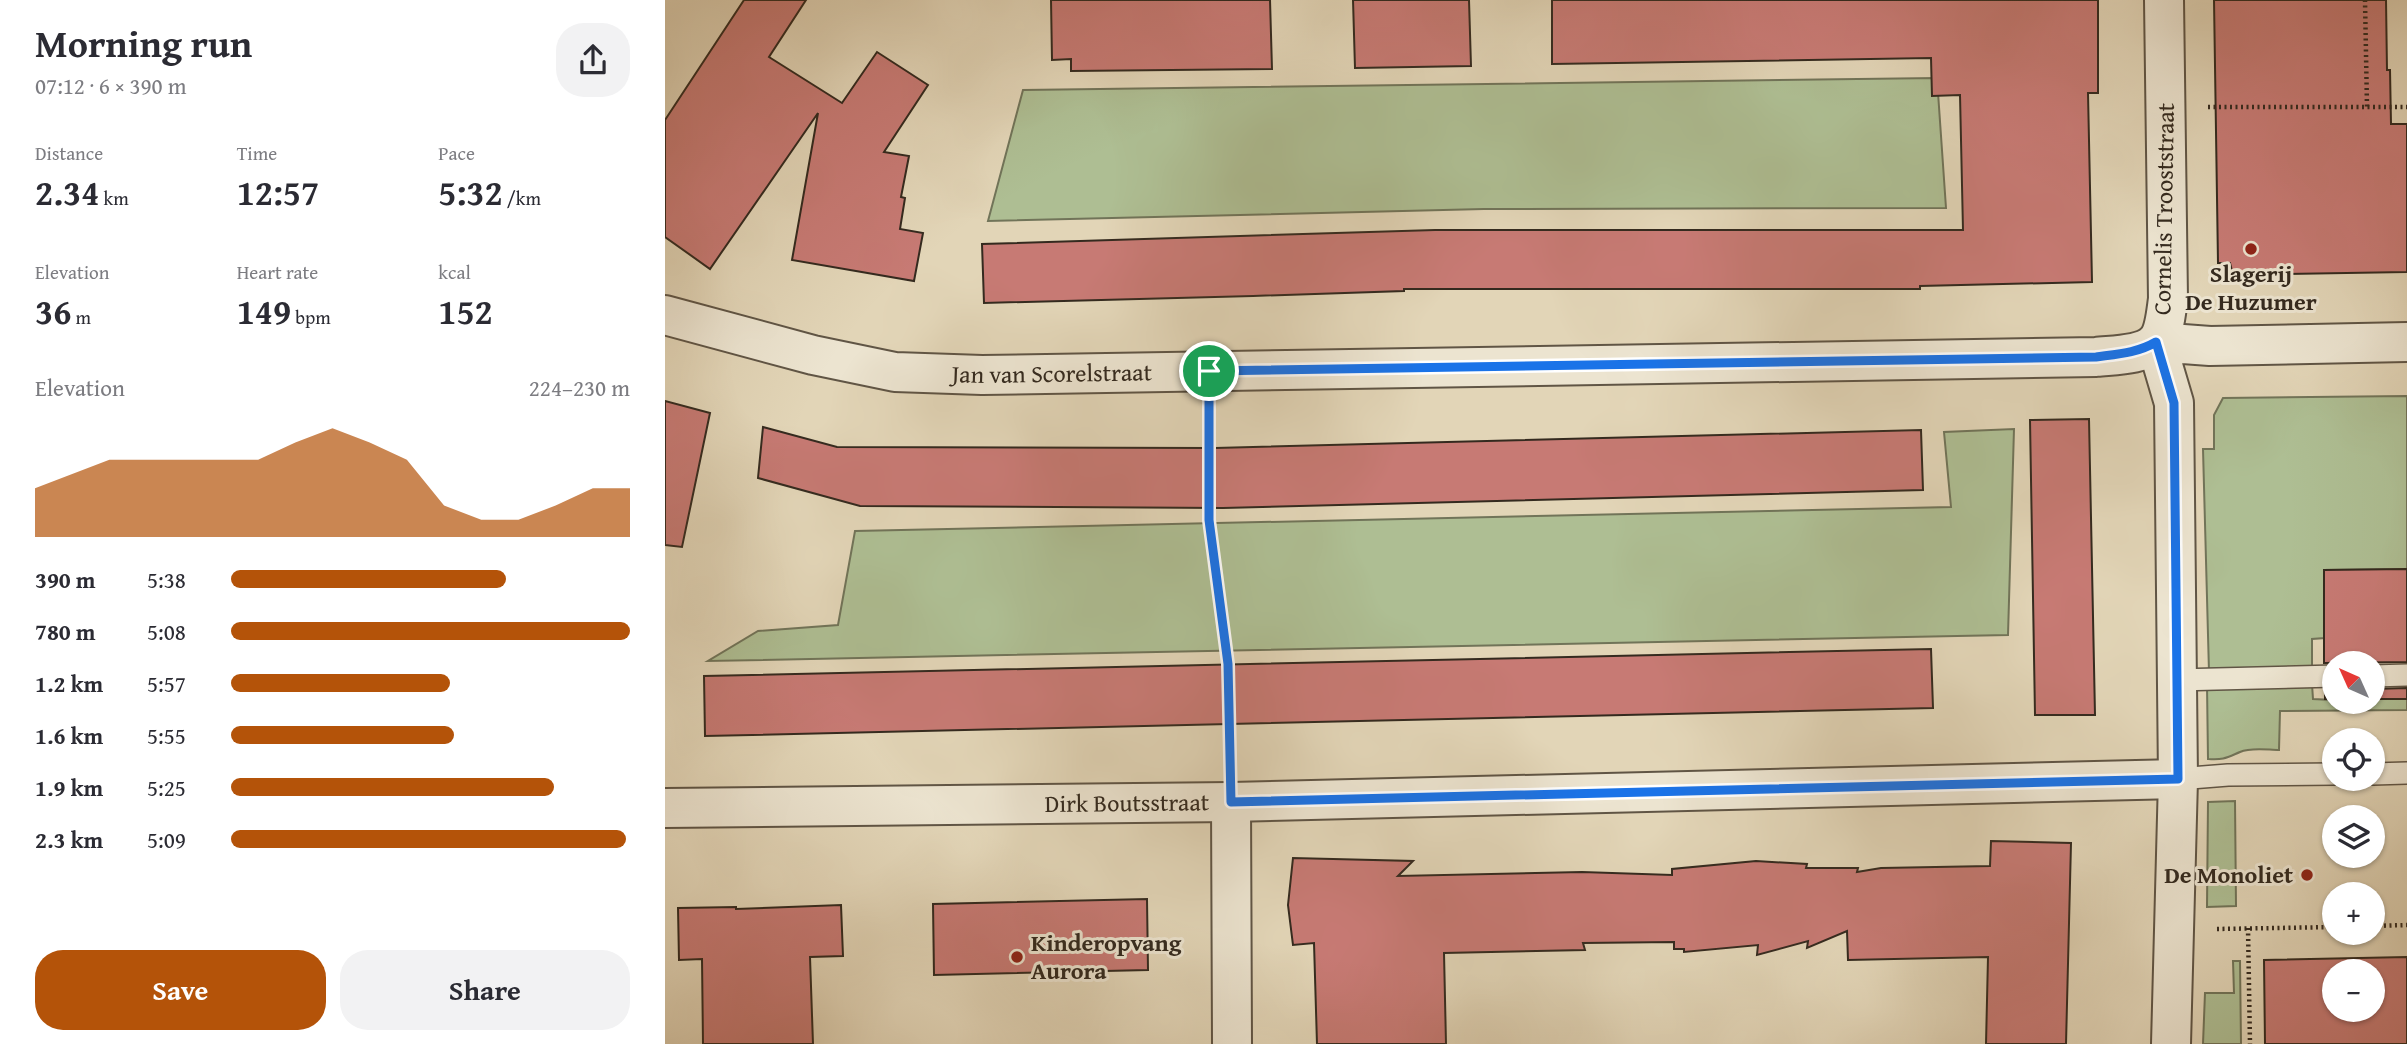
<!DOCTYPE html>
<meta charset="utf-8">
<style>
:root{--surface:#fff;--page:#f2f2f3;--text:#2b2b33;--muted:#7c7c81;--accent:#b45309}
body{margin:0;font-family:"Gentium Book Plus",serif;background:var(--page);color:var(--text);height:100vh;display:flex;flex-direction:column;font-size:26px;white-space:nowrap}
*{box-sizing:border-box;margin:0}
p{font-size:23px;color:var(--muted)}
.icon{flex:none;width:38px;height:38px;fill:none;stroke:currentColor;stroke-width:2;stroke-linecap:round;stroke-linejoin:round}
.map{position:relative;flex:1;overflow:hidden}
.sheet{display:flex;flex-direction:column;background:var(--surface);width:665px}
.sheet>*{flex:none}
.needle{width:46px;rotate:315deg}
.buttons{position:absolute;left:1657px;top:651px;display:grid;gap:14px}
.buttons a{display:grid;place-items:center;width:63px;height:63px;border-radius:50%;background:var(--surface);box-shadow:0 2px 5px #0004;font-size:35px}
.pin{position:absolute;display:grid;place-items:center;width:60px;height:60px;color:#fff;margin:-30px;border:4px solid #fff;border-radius:50%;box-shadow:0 2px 7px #0007}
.round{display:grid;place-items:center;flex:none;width:74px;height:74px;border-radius:28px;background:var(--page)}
.overview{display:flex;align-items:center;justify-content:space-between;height:119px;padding:0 35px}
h1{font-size:38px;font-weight:700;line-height:52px}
.metrics{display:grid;grid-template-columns:repeat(3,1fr);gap:10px;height:119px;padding:7px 35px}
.metrics div{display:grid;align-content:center}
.metrics b{font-size:35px;font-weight:700}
.metrics small{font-size:19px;font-weight:400}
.metrics p{font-size:19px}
.chart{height:196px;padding:14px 35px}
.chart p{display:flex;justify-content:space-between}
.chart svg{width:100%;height:126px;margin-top:7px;fill:var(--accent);opacity:.7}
.cta{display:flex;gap:14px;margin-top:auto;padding:14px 35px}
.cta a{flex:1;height:80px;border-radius:28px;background:var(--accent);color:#fff;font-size:28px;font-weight:700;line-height:80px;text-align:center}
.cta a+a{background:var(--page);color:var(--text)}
ul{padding:0 35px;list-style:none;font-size:23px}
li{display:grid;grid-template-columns:112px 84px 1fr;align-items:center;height:52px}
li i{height:18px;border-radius:9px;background:var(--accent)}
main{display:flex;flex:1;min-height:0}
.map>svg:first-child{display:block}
</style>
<main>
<section class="sheet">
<div class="overview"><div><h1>Morning run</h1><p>07:12 · 6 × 390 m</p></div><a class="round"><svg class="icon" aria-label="share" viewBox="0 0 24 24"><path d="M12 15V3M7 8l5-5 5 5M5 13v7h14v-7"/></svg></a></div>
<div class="metrics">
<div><p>Distance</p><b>2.34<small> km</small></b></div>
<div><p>Time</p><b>12:57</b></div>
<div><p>Pace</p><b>5:32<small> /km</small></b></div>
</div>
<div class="metrics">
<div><p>Elevation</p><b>36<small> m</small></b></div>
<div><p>Heart rate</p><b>149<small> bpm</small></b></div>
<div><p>kcal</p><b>152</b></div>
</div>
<div class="chart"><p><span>Elevation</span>224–230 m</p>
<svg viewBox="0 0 160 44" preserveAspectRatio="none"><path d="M0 44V27L10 22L20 17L30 17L40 17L50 17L60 17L70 11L80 6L90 11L100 17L110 33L120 38L130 38L140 33L150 27L160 27V44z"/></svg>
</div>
<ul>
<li><b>390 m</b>5:38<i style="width:69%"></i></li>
<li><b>780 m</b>5:08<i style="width:100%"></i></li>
<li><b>1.2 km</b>5:57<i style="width:55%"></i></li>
<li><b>1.6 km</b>5:55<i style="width:56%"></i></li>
<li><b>1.9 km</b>5:25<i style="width:81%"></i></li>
<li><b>2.3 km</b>5:09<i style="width:99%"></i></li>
</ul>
<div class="cta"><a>Save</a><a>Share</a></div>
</section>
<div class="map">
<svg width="1742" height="1044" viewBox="0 0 1742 1044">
<rect width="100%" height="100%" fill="#e2d5b7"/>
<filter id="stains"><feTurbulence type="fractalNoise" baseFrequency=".00286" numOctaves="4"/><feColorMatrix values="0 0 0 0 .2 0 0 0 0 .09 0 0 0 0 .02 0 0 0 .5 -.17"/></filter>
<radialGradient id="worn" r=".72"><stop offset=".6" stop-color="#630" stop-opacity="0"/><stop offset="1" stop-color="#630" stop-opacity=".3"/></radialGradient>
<g fill="#aebe93" stroke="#717459" stroke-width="2">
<path d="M 1272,78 L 1281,208 L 819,209 L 323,221 L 358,90 Z"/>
<path d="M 1742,396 L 1742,569 L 1659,570 L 1660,638 L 1647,639 L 1647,671 L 1544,672 L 1538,449 L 1549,449 L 1549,415 L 1558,398 Z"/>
<path d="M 1349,429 L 1343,635 L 43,661 L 93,631 L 173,625 L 190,531 L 1286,507 L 1279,432 Z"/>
<path d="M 1647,684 L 1648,699 L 1708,702 L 1708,699 L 1742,699 L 1742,710 L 1615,711 L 1614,750 C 1603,750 1586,747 1575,752 C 1561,758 1559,760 1543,759 L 1542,685 Z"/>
<path d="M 1570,801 L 1571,906 L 1542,907 L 1543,802 Z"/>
<path d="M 1568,961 L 1575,961 L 1576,1044 L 1538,1044 L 1540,993 L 1569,993 Z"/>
</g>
<g fill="#c77a74" stroke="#342a1f" stroke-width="2" fill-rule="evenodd">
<path d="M 79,0 L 141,0 L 104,57 L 177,103 L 212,52 L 263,85 L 219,152 L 244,156 L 236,197 L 240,198 L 235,229 L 258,233 L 249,281 L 127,260 L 153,113 L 45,269 L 0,237 L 0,120 Z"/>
<path d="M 386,0 L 605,0 L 607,69 L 406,71 L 406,59 L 387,60 Z"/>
<path d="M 688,0 L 804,0 L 806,66 L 690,68 Z"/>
<path d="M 887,0 L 1433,0 L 1433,93 L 1423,93 L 1427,282 L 1255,286 L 1255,289 L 739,289 L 739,291 L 588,296 L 319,303 L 317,244 L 770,230 L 1298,230 L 1295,95 L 1267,96 L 1266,58 L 887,64 Z"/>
<path d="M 1549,0 L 1721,0 L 1722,70 L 1725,70 L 1726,124 L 1742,124 L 1742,272 L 1568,275 L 1565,263 L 1553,263 Z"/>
<path d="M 0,401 L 45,413 L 17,547 L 0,545 Z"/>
<path d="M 1424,419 L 1430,715 L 1370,715 L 1365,420 Z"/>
<path d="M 98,427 L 172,447 L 550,448 L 1256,430 L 1258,490 L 558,508 L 195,506 L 93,478 Z"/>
<path d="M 1742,569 L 1742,662 L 1659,663 L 1659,570 Z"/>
<path d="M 1266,649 L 1268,708 L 40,736 L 39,676 Z"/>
<path d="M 1742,688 L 1742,699 L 1708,699 L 1708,689 Z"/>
<rect x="1660" y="689" width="10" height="10"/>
<path d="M 1326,841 L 1406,843 L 1401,1044 L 1321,1044 L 1323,957 L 1183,960 L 1182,931 L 1142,948 L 1143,941 L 1092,955 L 1093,945 L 1019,952 L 1019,949 L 1009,949 L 1009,942 L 918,943 L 920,950 L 779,953 L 781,1044 L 652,1044 L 649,943 L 628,945 L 623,905 L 628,858 L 748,861 L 733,876 L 917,872 L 1007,875 L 1007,869 L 1091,861 L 1142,864 L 1141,868 L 1193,868 L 1192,872 L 1216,868 L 1325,866 Z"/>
<path d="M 482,899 L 483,970 L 269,975 L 268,904 Z"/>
<path d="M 176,905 L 178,956 L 145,957 L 148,1044 L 38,1044 L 37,959 L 14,960 L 13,908 L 71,907 L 71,909 Z"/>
<path d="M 1742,957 L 1742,1044 L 1600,1044 L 1599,960 ZM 1670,971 L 1708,971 L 1708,1010 L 1670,1010 Z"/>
</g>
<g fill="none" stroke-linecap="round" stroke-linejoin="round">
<g stroke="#605545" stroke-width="24">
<g id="service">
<path d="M 1708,676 L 1742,675"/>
<path d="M 1511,680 L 1670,676"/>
<path d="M 1708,774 L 1742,773"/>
<path d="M 1513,779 L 1563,775 L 1670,774"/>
</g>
</g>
<g stroke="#605545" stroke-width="42">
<g id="minor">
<path d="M 566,802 L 567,1044"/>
<path id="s1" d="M 0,808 L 566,802 L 1513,779"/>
<path d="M 1506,1044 L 1513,779 L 1509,403 L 1491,342 L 1545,346 L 1742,342"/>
</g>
</g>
<g stroke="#605545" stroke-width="42">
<g id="tertiary">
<path id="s2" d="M 0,315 L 148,355 L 230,372 L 317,375 L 1431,357 C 1448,355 1478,356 1491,342 C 1500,332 1501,312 1503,299 L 1499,0"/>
</g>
</g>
<g stroke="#342a1f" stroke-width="4.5" stroke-dasharray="2 3.5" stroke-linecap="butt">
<path d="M 1700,0 L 1702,107"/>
<path d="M 1543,107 L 1742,107"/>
<path d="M 544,416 L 544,520 L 563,664 L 565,759"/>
<path d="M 1708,926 L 1742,925"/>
<path d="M 1583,928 L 1585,1044"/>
<path d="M 1552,929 L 1670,927"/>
</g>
<use href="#service" stroke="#ece4d0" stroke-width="21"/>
<use href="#minor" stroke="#ece4d0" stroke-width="38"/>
<use href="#tertiary" stroke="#ece4d0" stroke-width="38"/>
</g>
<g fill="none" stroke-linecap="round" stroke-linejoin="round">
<g stroke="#fff" stroke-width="14">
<path id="route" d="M 1491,342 L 1509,403 L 1513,779 L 566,802 L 563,664 L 544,520 L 544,371 L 1431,357 C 1453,354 1472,353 1491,342 Z"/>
</g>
<use href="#route" stroke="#1a73e8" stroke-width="9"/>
</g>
<g fill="#8f2418" stroke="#ece4d0" stroke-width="2.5">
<circle cx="1586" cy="249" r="7"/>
<circle cx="1642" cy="875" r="7"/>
<circle cx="352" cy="957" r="7"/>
</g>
<g text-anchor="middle" stroke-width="6" stroke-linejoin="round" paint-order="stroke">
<g font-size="24" fill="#342a1f" stroke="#ece4d0">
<text transform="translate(1499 209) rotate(-89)" y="8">Cornelis Trooststraat</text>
<text dy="8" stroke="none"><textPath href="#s2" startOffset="394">Jan van Scorelstraat</textPath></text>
<text dy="8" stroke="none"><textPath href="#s1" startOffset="462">Dirk Boutsstraat</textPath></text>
</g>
<g font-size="24" font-weight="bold" fill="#342a1f" stroke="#ece4d0">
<text x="1586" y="282">Slagerij<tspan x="1586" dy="28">De Huzumer</tspan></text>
<text x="1628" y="883" text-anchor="end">De Monoliet</text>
<text x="366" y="951" text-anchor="start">Kinderopvang<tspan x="366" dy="28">Aurora</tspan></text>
</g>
</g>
<rect width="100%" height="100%" filter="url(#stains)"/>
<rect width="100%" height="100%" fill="url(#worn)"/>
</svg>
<div class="buttons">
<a><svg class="needle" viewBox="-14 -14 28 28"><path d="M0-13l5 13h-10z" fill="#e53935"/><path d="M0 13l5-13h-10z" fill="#7c7c81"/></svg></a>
<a><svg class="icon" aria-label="locate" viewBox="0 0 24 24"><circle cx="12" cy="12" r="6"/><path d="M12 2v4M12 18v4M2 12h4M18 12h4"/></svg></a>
<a><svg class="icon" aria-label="layers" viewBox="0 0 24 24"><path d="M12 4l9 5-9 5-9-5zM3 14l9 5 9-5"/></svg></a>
<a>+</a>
<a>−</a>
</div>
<div class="pin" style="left:544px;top:371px;background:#1e9e55"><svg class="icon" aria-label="arrive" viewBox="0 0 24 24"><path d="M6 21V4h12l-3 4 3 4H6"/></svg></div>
</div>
</main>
